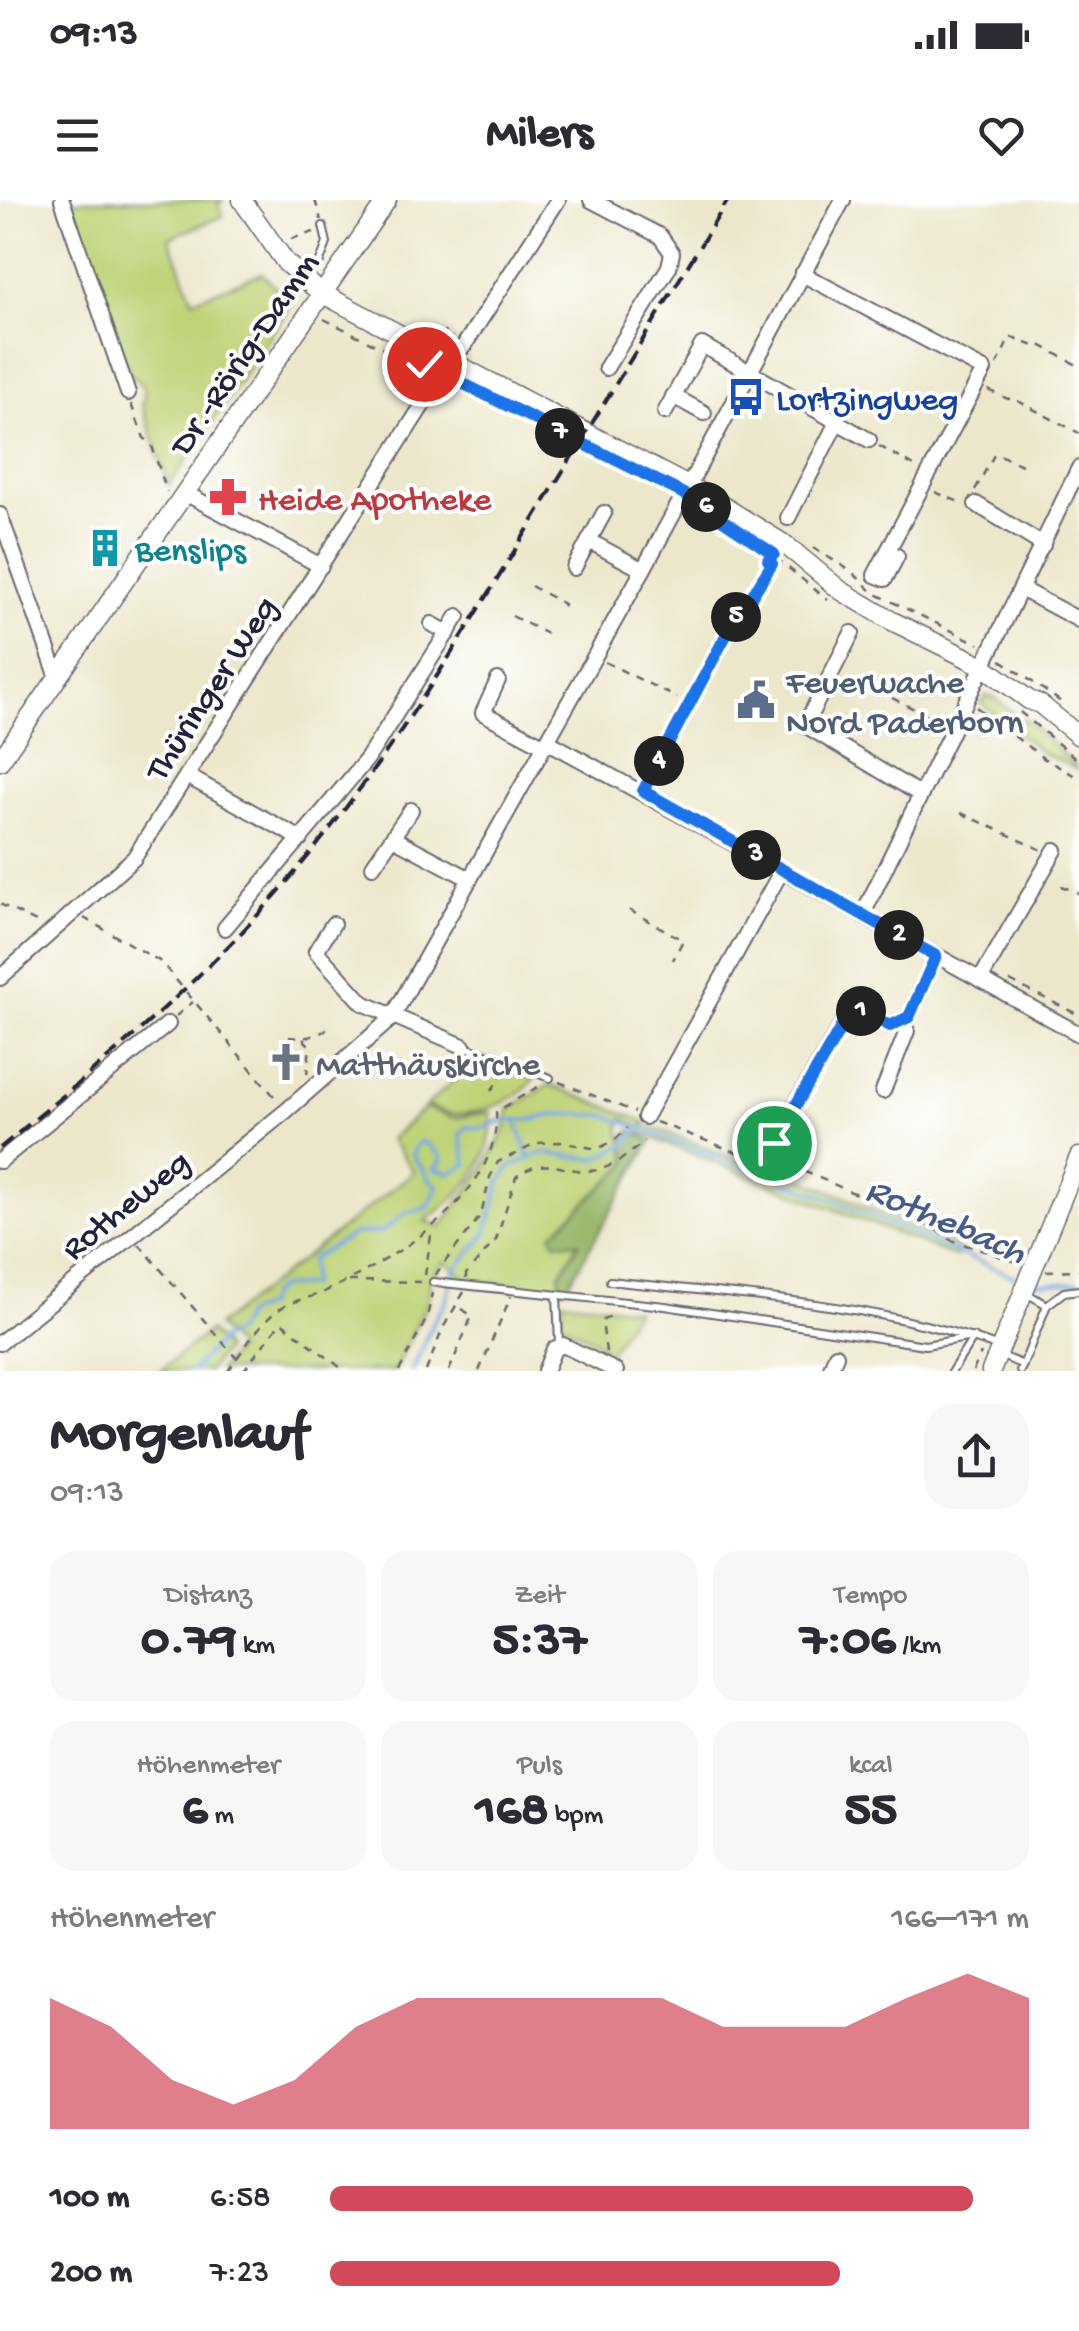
<!DOCTYPE html>
<html lang="de">
<meta charset="utf-8">
<style>
:root{--surface:#fff;--page:#f7f7f7;--text:#2b2b33;--muted:#7c7c81;--accent:#d1495b}
body{margin:0;font-family:"Gochi Hand",sans-serif;background:var(--page);color:var(--text);height:100vh;display:flex;flex-direction:column;font-size:38px;white-space:nowrap}
*{box-sizing:border-box;margin:0}
p{font-size:32px;color:var(--muted)}
.icon{flex:none;width:55px;height:55px;fill:none;stroke:currentColor;stroke-width:2;stroke-linecap:round;stroke-linejoin:round}
.map{position:relative;height:1171px;overflow:hidden}
.sheet{display:flex;flex-direction:column;background:var(--surface);flex:1}
.sheet>*{flex:none}
.pin{position:absolute;display:grid;place-items:center;width:85px;height:85px;color:#fff;margin:-42px;border:5px solid #fff;border-radius:50%;box-shadow:0 2px 10px #0007}
.km{position:absolute;width:50px;height:50px;margin:-25px;border-radius:50%;background:#222;color:#fff;font-size:28px;line-height:50px;text-align:center}
.round{display:grid;place-items:center;flex:none;width:105px;height:105px;border-radius:30px;background:var(--page)}
.summary{display:flex;align-items:center;justify-content:space-between;height:170px;padding:0 50px}
h1{font-size:55px;font-weight:800;line-height:75px}
.figures{display:grid;grid-template-columns:repeat(3,1fr);gap:15px;height:170px;padding:10px 50px}
.figures div{display:grid;align-content:center;border-radius:25px;background:var(--page);text-align:center}
.figures b{font-size:50px;font-weight:800}
.figures small{font-size:28px;font-weight:400}
.figures p{font-size:28px}
.chart{height:280px;padding:20px 50px}
.chart p{display:flex;justify-content:space-between}
.chart svg{width:100%;height:180px;margin-top:10px;fill:var(--accent);opacity:.7}
ul{padding:0 50px;list-style:none;font-size:32px}
li{display:grid;grid-template-columns:160px 120px 1fr;align-items:center;height:75px}
li i{height:25px;border-radius:12px;background:var(--accent)}
.status{display:flex;justify-content:space-between;align-items:center;height:70px;padding:0 50px;background:var(--surface);direction:ltr}
.status svg{height:28px;fill:currentColor}
header{display:flex;justify-content:space-between;align-items:center;height:130px;padding:0 50px;background:var(--surface);font-size:45px;font-weight:800}
.map>svg:first-child{display:block}
</style>
<div class="status"><b>09:13</b><svg viewBox="0 0 49 12"><path d="M0 12V9h3v3zM5 12V6h3v6zM10 12V3h3v9zM15 12V0h3v12zM26 1h20v11H26zM47 4h2v5h-2z"/></svg></div>
<header><svg class="icon" aria-label="menu" viewBox="0 0 24 24"><path d="M4 6h16M4 12h16M4 18h16"/></svg>Milers<svg class="icon" aria-label="heart" viewBox="0 0 24 24"><path d="M12 20l-8-8c-3-5 5-10 8-4 3-6 11-1 8 4z"/></svg></header>
<div class="map">
<svg width="1079" height="1171" viewBox="0 0 1079 1171">
<rect width="100%" height="100%" fill="#fff"/>
<filter id="ink" filterUnits="userSpaceOnUse"><feTurbulence type="fractalNoise" baseFrequency=".01" numOctaves="2"/><feDisplacementMap in="SourceGraphic" scale="20" xChannelSelector="R" yChannelSelector="G"/><feConvolveMatrix kernelMatrix="1 2 1 2 8 2 1 2 1" color-interpolation-filters="sRGB"/></filter>
<filter id="wash" filterUnits="userSpaceOnUse"><feTurbulence type="fractalNoise" baseFrequency=".0048" numOctaves="4" result="noise"/><feDisplacementMap in="SourceGraphic" scale="40" xChannelSelector="R" yChannelSelector="G"/><feGaussianBlur stdDeviation="2.25" result="paint"/><feColorMatrix in="noise" values="0 0 0 0 0 0 0 0 0 0 0 0 0 0 0 0 0 1.4 0 .05"/><feComposite in="paint" operator="in"/></filter>
<g filter="url(#wash)">
<rect width="100%" height="100%" fill="#ece7cb"/>
<g fill="#bfd377" stroke="#707a59" stroke-width="2.5">
<path d="M 67,0 L 224,0 L 218,3 L 223,16 L 169,38 L 193,100 L 262,73 L 287,99 L 288,110 L 169,286 L 142,205 C 148,189 142,183 129,174 Z"/>
<path d="M 986,496 L 993,497 L 1022,520 L 1027,520 L 1079,570 L 1042,553 L 981,503 Z"/>
<path d="M 480,857 L 535,878 C 518,900 485,913 457,914 C 447,915 436,909 426,906 Z"/>
<path d="M 549,885 L 645,921 L 641,927 L 623,918 L 620,928 L 628,963 L 560,1074 L 559,1089 L 469,1081 L 444,1061 L 430,1080 L 428,1101 L 394,1171 L 218,1171 L 237,1148 L 217,1126 L 414,972 L 390,939 L 425,908 L 454,918 L 490,912 C 497,959 461,996 425,1021 L 441,1027 L 484,968 L 506,928 L 509,909 Z"/>
<path d="M 645,924 L 761,968 L 783,970 L 959,1047 L 956,1057 L 640,933 Z"/>
<path d="M 563,1100 L 636,1109 L 607,1157 L 600,1152 L 602,1145 L 561,1122 Z"/>
<path d="M 209,1131 L 225,1149 L 208,1171 L 160,1171 Z"/>
</g>
<path fill="#97b568" stroke="#5c6c52" stroke-width="2.5" d="M 631,930 L 651,942 L 566,1089 L 559,1089 L 560,1074 L 579,1043 L 556,1042 L 552,1034 L 628,963 L 623,939 Z"/>
<g fill="none" stroke-linecap="round" stroke-linejoin="round">
<g stroke="#75a5df" stroke-width="4">
<path d="M 517,923 L 529,956"/>
<path d="M 1034,1083 L 1079,1083"/>
<path d="M 191,1171 L 223,1138 L 235,1133 L 246,1114 L 265,1106 L 271,1094 L 280,1087 L 311,1085 L 311,1059 L 354,1034 L 382,1032 L 405,1013 L 427,1008 L 438,986 L 431,981 L 412,954 L 419,942 L 426,943 L 440,955 L 441,962 L 434,969 L 450,973 L 467,965 L 460,934 L 467,927 L 480,928 L 505,920 L 531,920 L 557,914 L 604,915 L 827,997 L 1020,1079"/>
<path d="M 412,1171 L 433,1122 L 446,1101 L 453,1072 L 486,1034 L 500,983 L 510,967 L 542,953 L 596,959 L 626,944 L 638,928"/>
</g>
</g>
</g>
<g filter="url(#ink)">
<g fill="none" stroke-linecap="round" stroke-linejoin="round">
<g stroke="#69676d" stroke-width="10">
<g id="service">
<path d="M 319,64 L 327,43 L 323,26"/>
<path d="M 463,846 L 550,878"/>
<path d="M 610,1081 C 739,1095 876,1103 999,1147"/>
<path d="M 433,1082 L 665,1106 L 925,1145 L 973,1137"/>
<path d="M 557,1095 L 559,1144"/>
<path d="M 1047,1105 L 1064,1092 L 1079,1090"/>
<path d="M 1002,1156 L 1023,1165 L 1020,1171"/>
<path d="M 1023,1165 L 1047,1105 L 1026,1093"/>
<path d="M 952,1171 L 973,1138"/>
</g>
</g>
<g stroke="#69676d" stroke-width="18">
<g id="minor">
<path d="M 62,0 L 128,193"/>
<path d="M 591,0 L 660,36 L 672,53 L 669,67 L 606,168"/>
<path d="M 802,74 L 984,170 L 875,375 L 885,379 L 897,356 L 889,352"/>
<path d="M 463,147 L 558,0"/>
<path d="M 673,196 L 704,213"/>
<path d="M 665,212 L 702,145 L 869,240"/>
<path d="M 185,293 L 321,366"/>
<path d="M 976,304 L 1043,345"/>
<path d="M 0,315 L 58,478"/>
<path d="M 788,318 L 837,222"/>
<path d="M 589,341 L 643,370"/>
<path d="M 574,368 L 604,313"/>
<path d="M 1021,389 L 1079,420"/>
<path d="M 432,424 L 448,433"/>
<path d="M 852,433 L 805,525 L 921,595"/>
<path d="M 498,480 L 483,513 L 545,546"/>
<path d="M 547,541 L 1079,834"/>
<path d="M 187,576 L 301,639"/>
<path d="M 643,591 L 739,411"/>
<path d="M 393,638 L 470,679"/>
<path d="M 373,666 L 411,610"/>
<path d="M 863,714 L 1079,268"/>
<path d="M 333,724 L 316,751 L 363,803 L 463,846"/>
<path d="M 225,728 L 367,559 L 458,416"/>
<path d="M 0,778 L 134,658 L 438,181"/>
<path d="M 980,780 L 1055,650"/>
<path d="M 883,891 L 907,831 L 903,822"/>
<path d="M 645,917 L 782,670"/>
<path d="M 0,961 L 168,824"/>
<path d="M 762,962 L 849,812 L 858,809 L 890,826 L 909,817 L 936,756"/>
<path d="M 0,1143 L 286,911 L 392,818 L 643,370 L 843,0"/>
<path d="M 545,1171 L 554,1149 L 563,1145 L 616,1171"/>
<path d="M 830,1171 L 836,1155"/>
</g>
</g>
<g stroke="#69676d" stroke-width="21">
<g id="tertiary">
<path d="M 242,0 L 286,63 L 321,93 L 707,296 L 787,346 L 840,390 L 892,421 L 983,466 L 1029,500 L 1040,504 L 1079,536"/>
<path d="M 0,561 L 387,0"/>
</g>
</g>
<g stroke="#69676d" stroke-width="21">
<path id="secondary" d="M 991,1171 L 1079,957"/>
</g>
<g stroke="#69676d" stroke-width="2.5" stroke-dasharray="8 8" stroke-linecap="butt">
<path d="M 315,0 L 321,20"/>
<path d="M 291,39 L 314,32"/>
<path d="M 324,119 L 408,161 L 425,165"/>
<path d="M 441,138 L 445,131 L 452,138"/>
<path d="M 997,165 L 1010,137 L 1034,146 L 1038,144 L 1079,166"/>
<path d="M 988,190 L 1008,199 L 1012,198 L 1079,233"/>
<path d="M 131,204 L 144,238 L 151,243 L 167,292"/>
<path d="M 879,246 L 916,267"/>
<path d="M 975,290 L 995,253 L 1022,265"/>
<path d="M 935,292 L 964,304"/>
<path d="M 813,348 L 851,371 L 874,393 L 979,444"/>
<path d="M 776,358 L 828,400"/>
<path d="M 531,386 L 564,404 L 562,409"/>
<path d="M 747,403 L 772,364 L 768,360 L 774,354"/>
<path d="M 512,416 L 547,434"/>
<path d="M 1001,460 L 1064,504"/>
<path d="M 605,462 L 677,498"/>
<path d="M 892,498 L 943,523"/>
<path d="M 976,507 L 1043,558 L 1079,578"/>
<path d="M 1020,512 L 1079,561"/>
<path d="M 961,613 L 1042,650"/>
<path d="M 1061,686 L 1079,693"/>
<path d="M 0,704 L 42,725"/>
<path d="M 629,710 L 683,740 L 673,760"/>
<path d="M 84,718 L 161,762 L 279,902"/>
<path d="M 1010,781 L 1079,815"/>
<path d="M 176,816 L 193,802"/>
<path d="M 289,837 C 306,839 318,836 332,826"/>
<path d="M 303,839 L 310,846 L 307,874"/>
<path d="M 559,882 L 635,912"/>
<path d="M 491,891 L 506,869"/>
<path d="M 758,907 L 776,917"/>
<path d="M 656,922 L 752,958"/>
<path d="M 774,962 L 785,963 L 934,1028 L 951,1040 L 1017,1062"/>
<path d="M 139,1044 L 237,1159"/>
<path d="M 1046,1071 L 1079,1070"/>
<path d="M 425,1075 L 432,1029"/>
<path d="M 435,1075 L 481,1015 L 490,977 L 498,962 L 538,943 L 560,942 L 597,949 L 614,941 L 627,928"/>
<path d="M 466,1079 L 466,1074 L 496,1040 L 516,977 C 544,956 557,970 586,971 C 608,972 629,955 644,941"/>
<path d="M 349,1081 L 426,1082"/>
<path d="M 606,1152 L 602,1121 L 612,1115"/>
<path d="M 228,1171 C 243,1150 261,1120 283,1107 C 296,1099 312,1098 326,1091 C 393,1060 501,996 496,912 L 544,883"/>
<path d="M 243,1171 L 281,1122 L 345,1171"/>
<path d="M 399,1171 L 427,1118 L 432,1093"/>
<path d="M 426,1171 L 443,1128 L 464,1092"/>
<path d="M 449,1171 L 472,1116 L 458,1106"/>
<path d="M 479,1171 L 511,1096"/>
<path d="M 973,1171 L 981,1153"/>
</g>
<use href="#service" stroke="#fff" stroke-width="6"/>
<use href="#minor" stroke="#fff" stroke-width="14"/>
<use href="#tertiary" stroke="#fff" stroke-width="18"/>
<use href="#secondary" stroke="#fff" stroke-width="18"/>
<path stroke="#22223b" stroke-width="4" stroke-dasharray="15 8" stroke-linecap="butt" d="M 0,948 C 95,870 191,791 273,698 C 375,581 455,450 535,317 C 599,212 663,106 728,0"/>
</g>
</g>
<g fill="none" stroke-linecap="round" stroke-linejoin="round" filter="url(#ink)">
<g stroke="#fff" stroke-width="20">
<path id="route" d="M 424,164 L 682,293 L 774,354 L 768,360 L 772,364 L 745,407 L 739,411 L 643,591 L 936,756 L 909,817 L 890,826 L 858,809 L 850,812 L 774,943"/>
</g>
<use href="#route" stroke="#1a73e8" stroke-width="12"/>
</g>
<defs>
<g id="bus-bare" transform="scale(3)"><path d="M-5-6H5V4H4V6H2V4H-2V6H-4V4H-5ZM-3.5-4V0h7V-4ZM-3.5 1.2v1.5H-2V1.2ZM2 1.2v1.5H3.5V1.2Z" fill="#1a4fb4" stroke="#fff" stroke-width="2.5" paint-order="stroke"/></g>
<g id="pharmacy-bare" transform="scale(3)"><path d="M-2-6h4v4h4v4h-4v4h-4v-4h-4v-4h4Z" fill="#e0444e" stroke="#fff" stroke-width="2.5" paint-order="stroke"/></g>
<g id="building-bare" transform="scale(3)"><path d="M-4-6H4V6H1V3H-1V6H-4ZM-2.5-4.3h1.7v1.8h-1.7ZM.8-4.3h1.7v1.8H.8ZM-2.5-1h1.7V.8h-1.7ZM.8-1h1.7V.8H.8Z" fill="#0f9aa8" stroke="#fff" stroke-width="2.5" paint-order="stroke"/></g>
<g id="civic-bare" transform="scale(3)"><path d="M-.6-6.5H3V-4.5H.6V-3L4-1V1h2V6H-6V1h2V-1L-.6-3ZM-1.2 2.5V6h2.4V2.5Z" fill="#5c6f8a" stroke="#fff" stroke-width="2.5" paint-order="stroke"/></g>
<g id="church-bare" transform="scale(3)"><path d="M-1.2-6h2.4v3.5h3.3v2.4h-3.3V6h-2.4V-.1h-3.3v-2.4h3.3Z" fill="#6b7280" stroke="#fff" stroke-width="2.5" paint-order="stroke"/></g>
</defs>
<g fill-rule="evenodd">
<use href="#bus-bare" x="746" y="197"/>
<use href="#pharmacy-bare" x="228" y="297"/>
<use href="#building-bare" x="105" y="348"/>
<use href="#civic-bare" x="756" y="500"/>
<use href="#church-bare" x="286" y="862"/>
</g>
<g text-anchor="middle" stroke-width="8" stroke-linejoin="round" paint-order="stroke">
<g font-size="35" fill="#22223b" stroke="#fff">
<text transform="translate(242 152) rotate(-56)" y="12">Dr.-Rörig-Damm</text>
<text transform="translate(209 487) rotate(-57)" y="12">Thüringer Weg</text>
<text transform="translate(124 1003) rotate(-39)" y="12">Rotheweg</text>
</g>
<g font-size="35" fill="#164399" stroke="#fff" text-anchor="start">
<text x="776" y="209">Lortzingweg</text>
</g>
<g font-size="35" fill="#be3a42" stroke="#fff" text-anchor="start">
<text x="258" y="309">Heide Apotheke</text>
</g>
<g font-size="35" fill="#0d838f" stroke="#fff" text-anchor="start">
<text x="135" y="360">Benslips</text>
</g>
<g font-size="35" fill="#4e5e75" stroke="#fff" text-anchor="start">
<text x="786" y="492">Feuerwache<tspan x="786" dy="40">Nord Paderborn</tspan></text>
</g>
<g font-size="35" fill="#5b616d" stroke="#fff" text-anchor="start">
<text x="316" y="874">Matthäuskirche</text>
</g>
<g font-size="38" font-style="italic" fill="#475d85" stroke="#fff">
<text transform="translate(947 1018) rotate(23)" y="13">Rothebach</text>
</g>
</g>
</svg>
<div class="pin" style="left:774px;top:943px;background:#1e9e55"><svg class="icon" aria-label="arrive" viewBox="0 0 24 24"><path d="M6 21V4h12l-3 4 3 4H6"/></svg></div>
<div class="pin" style="left:424px;top:164px;background:#d93025"><svg class="icon" aria-label="check" viewBox="0 0 24 24"><path d="M5 12l5 5 9-10"/></svg></div>
<b class="km" style="left:861px;top:811px">1</b>
<b class="km" style="left:899px;top:735px">2</b>
<b class="km" style="left:756px;top:655px">3</b>
<b class="km" style="left:659px;top:561px">4</b>
<b class="km" style="left:736px;top:417px">5</b>
<b class="km" style="left:706px;top:307px">6</b>
<b class="km" style="left:560px;top:233px">7</b>
</div>
<section class="sheet">
<div class="summary"><div><h1>Morgenlauf</h1><p>09:13</p></div><a class="round"><svg class="icon" aria-label="share" viewBox="0 0 24 24"><path d="M12 15V3M7 8l5-5 5 5M5 13v7h14v-7"/></svg></a></div>
<div class="figures">
<div><p>Distanz</p><b>0.79<small> km</small></b></div>
<div><p>Zeit</p><b>5:37</b></div>
<div><p>Tempo</p><b>7:06<small> /km</small></b></div>
</div>
<div class="figures">
<div><p>Höhenmeter</p><b>6<small> m</small></b></div>
<div><p>Puls</p><b>168<small> bpm</small></b></div>
<div><p>kcal</p><b>55</b></div>
</div>
<div class="chart"><p><span>Höhenmeter</span>166–171 m</p>
<svg viewBox="0 0 160 44" preserveAspectRatio="none"><path d="M0 44V12L10 19L20 32L30 38L40 32L50 19L60 12L70 12L80 12L90 12L100 12L110 19L120 19L130 19L140 12L150 6L160 12V44z"/></svg>
</div>
<ul>
<li><b>100 m</b>6:58<i style="width:92%"></i></li>
<li><b>200 m</b>7:23<i style="width:73%"></i></li>
</ul>
</section>
